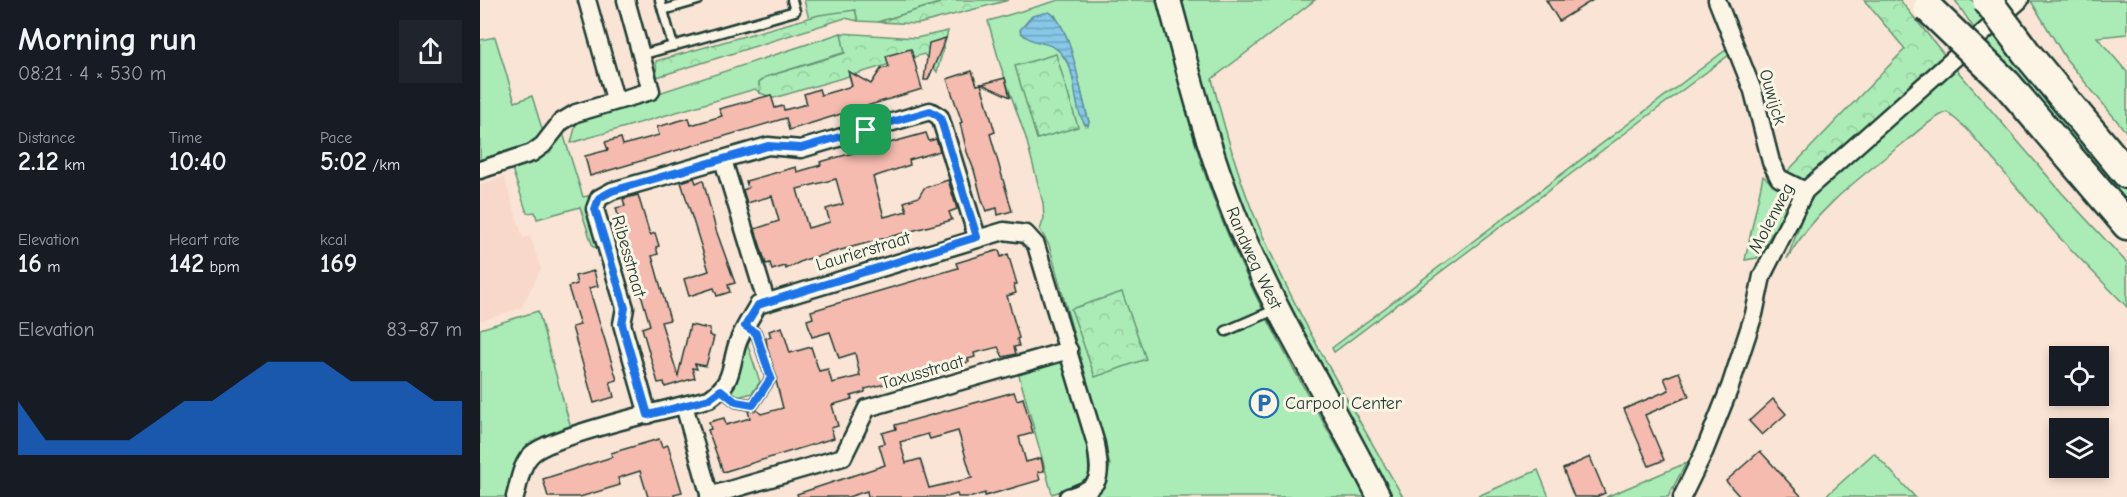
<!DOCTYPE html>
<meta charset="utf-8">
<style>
:root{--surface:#171b24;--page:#20242c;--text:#f1f3f6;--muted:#9ea1a6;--accent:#1a73e8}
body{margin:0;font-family:"Comic Neue",sans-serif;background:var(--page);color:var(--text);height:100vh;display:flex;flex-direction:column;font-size:22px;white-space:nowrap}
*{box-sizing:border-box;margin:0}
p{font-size:20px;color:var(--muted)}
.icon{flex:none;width:33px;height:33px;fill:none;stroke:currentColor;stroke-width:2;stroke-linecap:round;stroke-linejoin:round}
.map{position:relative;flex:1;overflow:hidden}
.panel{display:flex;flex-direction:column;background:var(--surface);width:480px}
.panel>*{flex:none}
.tools{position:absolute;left:1569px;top:346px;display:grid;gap:12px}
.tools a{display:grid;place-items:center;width:60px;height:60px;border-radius:0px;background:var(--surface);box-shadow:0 3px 9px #0003;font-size:30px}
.pin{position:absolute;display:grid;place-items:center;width:51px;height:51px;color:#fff;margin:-26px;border-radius:12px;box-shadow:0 3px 9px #0006}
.round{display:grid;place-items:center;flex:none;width:63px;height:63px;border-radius:0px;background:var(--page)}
.head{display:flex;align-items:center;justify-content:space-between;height:102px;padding:0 18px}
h1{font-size:33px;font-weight:800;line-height:45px}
.stats{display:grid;grid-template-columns:repeat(3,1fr);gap:9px;height:102px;padding:6px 18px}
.stats div{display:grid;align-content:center}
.stats b{font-size:26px;font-weight:800}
.stats small{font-size:16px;font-weight:400}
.stats p{font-size:16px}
.chart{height:168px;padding:12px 18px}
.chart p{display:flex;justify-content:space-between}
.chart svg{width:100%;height:108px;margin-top:6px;fill:var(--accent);opacity:.7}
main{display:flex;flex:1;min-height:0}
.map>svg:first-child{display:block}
</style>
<main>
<section class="panel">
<div class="head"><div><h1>Morning run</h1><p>08:21 · 4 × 530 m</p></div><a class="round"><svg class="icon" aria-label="share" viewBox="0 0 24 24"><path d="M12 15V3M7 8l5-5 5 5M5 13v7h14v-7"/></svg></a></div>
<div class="stats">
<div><p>Distance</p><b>2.12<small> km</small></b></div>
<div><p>Time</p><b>10:40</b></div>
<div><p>Pace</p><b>5:02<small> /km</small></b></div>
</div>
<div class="stats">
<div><p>Elevation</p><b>16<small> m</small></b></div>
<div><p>Heart rate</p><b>142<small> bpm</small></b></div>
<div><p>kcal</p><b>169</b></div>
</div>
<div class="chart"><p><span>Elevation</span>83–87 m</p>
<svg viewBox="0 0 160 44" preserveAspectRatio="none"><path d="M0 44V22L10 38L20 38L30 38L40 38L50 30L60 22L70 22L80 14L90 6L100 6L110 6L120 14L130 14L140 14L150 22L160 22V44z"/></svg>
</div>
</section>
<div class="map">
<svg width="1647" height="497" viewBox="0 0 1647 497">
<defs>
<pattern id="forest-crowns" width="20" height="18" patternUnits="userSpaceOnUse" patternTransform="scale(1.5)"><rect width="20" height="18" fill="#abecb6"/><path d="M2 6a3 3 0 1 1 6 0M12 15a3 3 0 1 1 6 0" fill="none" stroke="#93cb9d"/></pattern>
<pattern id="water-rules" width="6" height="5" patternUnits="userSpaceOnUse" patternTransform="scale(1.5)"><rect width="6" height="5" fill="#87c7e8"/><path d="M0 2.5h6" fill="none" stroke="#6ea3bd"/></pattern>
</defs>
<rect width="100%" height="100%" fill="#fae4d5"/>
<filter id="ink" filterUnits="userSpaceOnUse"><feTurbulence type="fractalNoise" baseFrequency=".0167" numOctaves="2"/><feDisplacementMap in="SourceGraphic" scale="12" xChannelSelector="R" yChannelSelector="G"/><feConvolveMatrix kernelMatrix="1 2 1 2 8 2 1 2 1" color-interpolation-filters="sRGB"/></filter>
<g filter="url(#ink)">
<path fill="#f8d8ca" d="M 24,177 L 43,238 L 50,236 L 61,269 L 41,308 L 0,321 L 0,185 Z"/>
<g fill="#abecb6" stroke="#659475" stroke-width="1.5" fill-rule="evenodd">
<path d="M 324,0 L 469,0 L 398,22 L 378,21 L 375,10 L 329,19 Z"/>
<path d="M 579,0 L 677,0 C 698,74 713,151 743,223 C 782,318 835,408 886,497 L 611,497 L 625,486 L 630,465 L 569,245 L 560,230 L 564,218 L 563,203 L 546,138 L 520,64 L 508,21 ZM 575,15 L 588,40 L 609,122 L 605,126 L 590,67 L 578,48 L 545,36 Z"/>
<path d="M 699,0 L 835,0 L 732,79 C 743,123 755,167 772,210 C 813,310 869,403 923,497 L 910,497 C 850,391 783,284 745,167 C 727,112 714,56 699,0 Z"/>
<path d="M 1475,0 L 1492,0 L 1507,20 L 1495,30 Z"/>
<path d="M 1647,0 L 1647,34 L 1617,37 L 1647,72 L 1647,133 L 1586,59 L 1551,1 Z"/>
<path d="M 1517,31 L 1647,182 L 1647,204 L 1504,42 Z"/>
<path d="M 361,33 L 366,52 L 286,77 L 279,82 L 280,93 L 275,89 L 91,143 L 97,120 Z"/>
<path d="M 15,37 L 35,102 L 52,96 L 63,132 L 53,143 L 0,160 L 0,40 Z"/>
<path d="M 1247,49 L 1249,55 L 854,352 L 852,348 Z"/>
<path d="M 1475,68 L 1582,193 L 1647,263 L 1647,307 L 1579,237 L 1487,129 L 1467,112 C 1450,119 1435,134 1421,145 C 1378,179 1335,210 1307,259 L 1328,203 L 1342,185 Z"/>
<path d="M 83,133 L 103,197 L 108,196 L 121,248 L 113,247 L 100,207 L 57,219 L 55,212 L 47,213 L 33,172 L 35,164 L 65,152 Z"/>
<path d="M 1283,176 L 1301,191 L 1305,212 L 1277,258 L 1265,260 Z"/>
<path d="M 58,311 L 91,428 C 40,447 46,447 30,497 L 0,497 L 0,329 Z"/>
<path d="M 266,340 L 280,382 L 272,393 L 258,397 L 250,392 Z"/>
<path d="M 586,361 L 615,464 L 609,482 L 572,494 L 539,375 Z"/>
<path d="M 1394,453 L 1435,497 L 1345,497 Z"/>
<path d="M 1206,463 L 1188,497 L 1126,497 Z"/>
<path d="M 1058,470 L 1069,497 L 996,497 Z"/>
</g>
<g fill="url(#forest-crowns)" stroke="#659475" stroke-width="1.5">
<path d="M 469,0 L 529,0 L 438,24 L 398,22 Z"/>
<path d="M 1384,0 L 1420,0 L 1466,57 L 1328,180 L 1321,181 L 1306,173 L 1425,49 Z"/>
<path d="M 375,10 L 378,21 L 365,18 L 177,77 L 176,61 L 339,15 Z"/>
<path d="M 468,31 L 457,72 L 444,54 L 294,98 L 280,93 L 279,82 L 286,77 L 365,53 L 361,33 L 436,38 Z"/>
<path d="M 576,54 L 598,127 L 557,139 L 535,66 Z"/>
<path d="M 642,292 L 666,359 L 615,377 L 591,309 Z"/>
</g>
<path fill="url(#water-rules)" stroke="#5d90a0" stroke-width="1.5" d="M 569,12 C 593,25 600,97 609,122 L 608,126 C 594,118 596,79 589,65 C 573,35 560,50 541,33 L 540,30 L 552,16 Z"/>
<g fill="#f5bbaf" stroke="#1f3d34" stroke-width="1.5" fill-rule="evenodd">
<path d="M 1066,0 L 1113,0 L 1079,21 Z"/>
<path d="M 466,38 L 448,80 L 444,80 L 449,43 Z"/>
<path d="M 431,49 L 442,89 L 309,130 L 306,118 L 110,176 L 105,156 L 128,150 L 125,142 L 141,138 L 143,145 L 179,135 L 177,127 L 209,118 L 211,125 L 242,116 L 239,109 L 291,95 L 295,108 L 303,106 L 304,110 L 327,104 L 324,94 L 339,89 L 341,95 L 372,86 L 368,71 L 391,84 L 401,69 L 409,67 L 406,56 Z"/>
<path d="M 492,71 L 497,85 L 501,84 L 515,132 L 510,134 L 532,211 L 518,215 L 517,208 L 506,211 L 502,200 L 494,170 L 487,152 L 480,123 L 482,122 L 467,79 Z"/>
<path d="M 525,78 L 530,97 L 502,84 Z"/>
<path d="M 446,133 L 449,141 L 456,139 L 460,151 L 429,160 L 430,165 L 393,177 L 404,217 L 427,211 L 424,202 L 439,197 L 444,188 L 468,180 L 477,209 L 469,212 L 472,220 L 324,260 L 306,269 L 305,266 L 292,270 L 290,263 L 286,264 L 275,229 L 299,221 L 292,196 L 267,203 L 263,190 L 268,188 L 266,181 L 316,167 L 317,172 L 341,165 L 340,162 ZM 356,179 L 363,204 L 346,209 L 350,222 L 328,228 L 317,189 Z"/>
<path d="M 214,178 L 216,183 L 223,180 L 236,230 L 255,283 L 248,285 L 250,292 L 237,296 L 234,288 L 209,296 L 204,279 L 229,271 L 201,182 Z"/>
<path d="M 158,195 L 170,235 L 175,233 L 179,246 L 176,247 L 178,254 L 172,256 L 190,320 L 181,322 L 198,376 L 210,325 L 230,329 L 229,335 L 234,337 L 226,366 L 215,364 L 217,369 L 212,368 L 215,378 L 185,387 L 184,382 L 178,383 L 162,328 L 170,325 L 136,208 L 145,206 L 143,199 Z"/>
<path d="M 519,250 L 521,257 L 528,254 L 537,284 L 534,285 L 536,293 L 527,296 L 539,338 L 537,339 L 539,346 L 534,347 L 536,354 L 523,357 L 518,347 L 494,353 L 495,357 L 488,359 L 489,362 L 385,389 L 385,392 L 371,396 L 372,399 L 352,405 L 358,426 L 351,428 L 354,438 L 243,472 L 228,430 L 231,429 L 229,422 L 244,418 L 246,425 L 270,418 L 268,411 L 277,410 L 281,414 L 303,408 L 287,346 L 286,338 L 291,337 L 289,331 L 302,327 L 310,353 L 331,347 L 339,371 L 348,369 L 352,383 L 380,376 L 375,353 L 359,358 L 350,332 L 332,337 L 327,320 L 333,318 L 331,311 L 478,268 L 476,263 Z"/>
<path d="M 114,271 L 118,286 L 109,288 L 137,380 L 130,382 L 134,397 L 114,403 L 92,327 L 100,325 L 88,287 L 97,284 L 95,276 Z"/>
<path d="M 1199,372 L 1209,396 L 1165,415 L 1184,460 L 1169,466 L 1144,409 L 1189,390 L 1184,378 Z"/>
<path d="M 534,392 L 537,400 L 543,398 L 553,433 L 539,437 L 546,462 L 561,458 L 564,471 L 558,472 L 560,480 L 505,496 L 505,493 L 492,497 L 478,497 L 477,494 L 467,497 L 388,497 L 387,491 L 368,497 L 318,497 L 317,494 L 405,465 L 399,445 L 405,443 L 402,433 L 416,429 L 415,425 ZM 478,431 L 492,478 L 449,488 L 440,459 L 426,463 L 420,442 L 448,434 L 450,439 Z"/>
<path d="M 1293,399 L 1306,414 L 1282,435 L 1269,421 Z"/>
<path d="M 179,439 L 182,447 L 188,445 L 202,492 L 194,494 L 195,497 L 168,497 L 160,471 L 138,478 L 140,485 L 100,497 L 68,497 L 63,479 L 132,457 L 131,453 Z"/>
<path d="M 1280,451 L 1322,497 L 1260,497 L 1246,481 Z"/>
<path d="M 1110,457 L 1125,493 L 1116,497 L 1094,497 L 1083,469 Z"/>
</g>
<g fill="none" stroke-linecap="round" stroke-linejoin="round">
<g stroke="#1f3d34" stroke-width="13">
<g id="lane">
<path d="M 180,0 L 193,46"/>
<path d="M 183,10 L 218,0"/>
<path d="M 161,55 L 315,11 L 312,0"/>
<path d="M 746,331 L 797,309"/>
<path d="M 241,390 L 256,402 L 273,405 L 291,378 L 276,333 L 265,326"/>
</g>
</g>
<g stroke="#1f3d34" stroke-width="21">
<g id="street">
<path d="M 107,0 L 135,99"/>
<path d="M 1237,0 L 1273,91 L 1291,162 L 1299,178 L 1325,191"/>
<path d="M 243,160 L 286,301"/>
<path d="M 0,170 L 52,153 L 63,145 L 81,122 L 96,113 L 171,91 L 146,0"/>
<path d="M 204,405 L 230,497"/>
<path d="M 168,415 L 142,324 L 145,308 L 115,209 L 119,198 L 132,191 L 288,146 L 321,149 L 450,111 L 460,117 L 497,237"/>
<path d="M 229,496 L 363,457 L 387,408 L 589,350"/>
<path d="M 35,497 C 39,483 41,464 52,454 C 72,435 196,407 229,399 C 255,381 249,368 258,342 C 263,329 271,317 278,305 L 524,231 L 546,234 L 556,245 L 616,444 C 621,478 623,487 588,497"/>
<path d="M 1202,497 L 1224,452 L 1250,387 L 1274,314 L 1282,276 L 1325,191 L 1540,0"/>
</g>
</g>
<g stroke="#1f3d34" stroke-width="27">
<g id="secondary">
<path id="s1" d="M 689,0 C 712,85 733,171 770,251 C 808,336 858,414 899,497"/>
</g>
</g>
<g stroke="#1f3d34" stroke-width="33">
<g id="highway">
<path d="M 1548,55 L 1647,174"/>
<path d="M 1527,84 L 1647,225"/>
</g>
</g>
<use href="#lane" stroke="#fcf5e5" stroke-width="8"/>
<use href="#street" stroke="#fcf5e5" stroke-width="16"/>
<use href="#secondary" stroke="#fcf5e5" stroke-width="22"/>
<use href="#highway" stroke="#fcf5e5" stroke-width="28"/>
<g stroke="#1f3d34" stroke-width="33" stroke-linecap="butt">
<g id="highway-bridge">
<path d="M 1507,0 L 1548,55"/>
<path d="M 1448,8 L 1527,84"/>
</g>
</g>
<use href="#highway-bridge" stroke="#fcf5e5" stroke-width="28"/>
</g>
</g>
<g fill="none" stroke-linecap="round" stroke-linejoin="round" filter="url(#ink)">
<g stroke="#fff" stroke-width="12">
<path id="route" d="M 450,111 L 460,117 L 497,237 L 278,305 L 265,326 L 276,333 L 291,378 L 273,405 L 256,402 L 241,390 L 229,399 L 168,415 L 142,324 L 145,308 L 115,209 L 119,198 L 132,191 L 288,146 L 321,148 Z"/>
</g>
<use href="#route" stroke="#1a73e8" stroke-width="8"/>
</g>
<defs>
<g id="parking-ring" transform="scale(1.5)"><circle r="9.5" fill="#fcf5e5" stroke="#1f6fb2" stroke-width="1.5"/><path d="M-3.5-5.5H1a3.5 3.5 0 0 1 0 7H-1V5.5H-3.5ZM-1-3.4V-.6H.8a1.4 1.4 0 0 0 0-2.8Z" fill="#1f6fb2"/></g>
</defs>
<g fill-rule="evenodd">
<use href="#parking-ring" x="784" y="403"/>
</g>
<g text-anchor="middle" stroke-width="6" stroke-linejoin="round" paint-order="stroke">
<g font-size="18" fill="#1f3d34" stroke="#fcf5e5">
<text transform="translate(1293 97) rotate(74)" y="6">Ouwijck</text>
<text transform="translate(1291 218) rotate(-62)" y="6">Molenweg</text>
<text transform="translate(383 251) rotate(-17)" y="6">Laurierstraat</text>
<text transform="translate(149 256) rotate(74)" y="6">Ribesstraat</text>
<text dy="6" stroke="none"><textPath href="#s1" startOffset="272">Randweg West</textPath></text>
<text transform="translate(442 372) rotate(-16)" y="6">Taxusstraat</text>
</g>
<g font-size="18" fill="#1f3d34" stroke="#fcf5e5" text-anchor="start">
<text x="805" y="409">Carpool Center</text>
</g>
</g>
</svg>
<div class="tools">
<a><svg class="icon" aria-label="locate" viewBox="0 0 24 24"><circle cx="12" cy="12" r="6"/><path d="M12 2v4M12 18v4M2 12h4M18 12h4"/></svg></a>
<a><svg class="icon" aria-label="layers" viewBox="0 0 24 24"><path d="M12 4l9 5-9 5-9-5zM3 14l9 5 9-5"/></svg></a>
</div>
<div class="pin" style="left:386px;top:130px;background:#1e9e55"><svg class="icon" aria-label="arrive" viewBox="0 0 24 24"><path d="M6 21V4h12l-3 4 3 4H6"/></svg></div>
</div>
</main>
